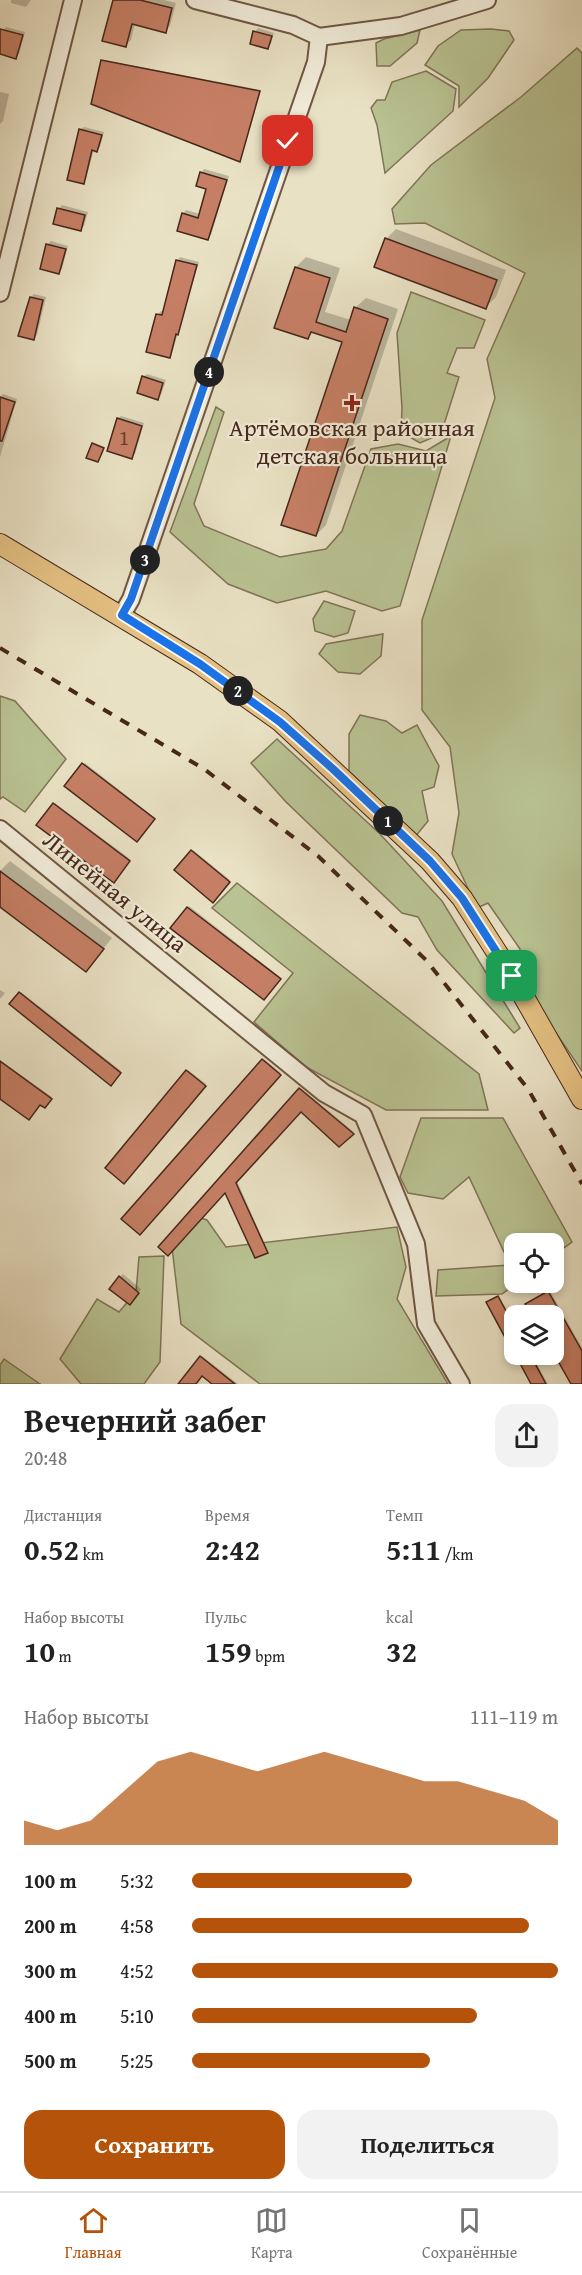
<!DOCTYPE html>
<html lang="ru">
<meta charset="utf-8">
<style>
:root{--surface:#fff;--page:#f2f2f2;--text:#222;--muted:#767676;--line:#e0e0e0;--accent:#b45309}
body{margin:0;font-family:"Gentium Book Plus",serif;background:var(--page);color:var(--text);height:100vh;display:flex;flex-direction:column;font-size:22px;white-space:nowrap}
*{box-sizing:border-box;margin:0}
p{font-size:20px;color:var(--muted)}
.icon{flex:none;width:33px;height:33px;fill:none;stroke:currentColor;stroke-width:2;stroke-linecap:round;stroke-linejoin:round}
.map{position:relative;height:1384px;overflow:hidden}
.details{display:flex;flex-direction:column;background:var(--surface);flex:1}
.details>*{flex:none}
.controls{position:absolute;left:504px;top:1233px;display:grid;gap:12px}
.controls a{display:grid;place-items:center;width:60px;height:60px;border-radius:12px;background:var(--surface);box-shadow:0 3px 9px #0003;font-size:30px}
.pin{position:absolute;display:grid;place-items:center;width:51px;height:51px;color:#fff;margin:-26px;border-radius:12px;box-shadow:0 3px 9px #0006}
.km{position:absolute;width:30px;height:30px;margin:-15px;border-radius:50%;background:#222;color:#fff;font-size:16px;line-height:30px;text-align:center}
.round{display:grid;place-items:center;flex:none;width:63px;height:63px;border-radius:18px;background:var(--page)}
.overview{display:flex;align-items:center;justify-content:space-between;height:102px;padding:0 24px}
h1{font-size:33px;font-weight:700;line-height:45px}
.stats{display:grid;grid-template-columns:repeat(3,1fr);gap:9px;height:102px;padding:6px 24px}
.stats div{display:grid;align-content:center}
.stats b{font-size:30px;font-weight:700}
.stats small{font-size:16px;font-weight:400}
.stats p{font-size:16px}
.chart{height:168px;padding:12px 24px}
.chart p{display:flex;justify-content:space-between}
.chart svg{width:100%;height:108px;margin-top:6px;fill:var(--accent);opacity:.7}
.primary-button{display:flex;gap:12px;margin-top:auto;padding:12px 24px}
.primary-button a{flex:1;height:69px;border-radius:18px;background:var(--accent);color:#fff;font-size:24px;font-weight:700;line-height:69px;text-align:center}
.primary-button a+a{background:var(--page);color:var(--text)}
ul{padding:0 24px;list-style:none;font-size:20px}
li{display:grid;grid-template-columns:96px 72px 1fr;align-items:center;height:45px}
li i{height:15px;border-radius:8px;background:var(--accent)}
.tab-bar{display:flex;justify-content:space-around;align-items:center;height:84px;border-top:2px solid var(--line);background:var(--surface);font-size:16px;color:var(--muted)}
.tab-bar a{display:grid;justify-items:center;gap:3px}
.tab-bar .active{color:var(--accent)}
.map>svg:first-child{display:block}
</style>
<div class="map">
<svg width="582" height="1384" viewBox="0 0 582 1384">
<rect width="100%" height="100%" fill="#e9e1c4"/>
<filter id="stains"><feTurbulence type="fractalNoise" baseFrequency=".00333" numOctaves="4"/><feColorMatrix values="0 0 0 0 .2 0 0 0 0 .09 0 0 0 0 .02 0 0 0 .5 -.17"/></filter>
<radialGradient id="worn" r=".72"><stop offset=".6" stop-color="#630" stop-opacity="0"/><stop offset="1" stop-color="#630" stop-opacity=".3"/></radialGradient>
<g fill="#b9c292" stroke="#807456" stroke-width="1.5">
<path d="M 491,29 L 509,31 L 514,40 L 488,78 L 459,107 L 459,86 L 425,65 L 438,46 L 461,30 Z"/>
<path d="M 420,30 L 417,43 L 390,66 L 377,66 L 376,43 L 384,39 Z"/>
<path d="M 577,48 L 582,53 L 582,1071 L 516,974 L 520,949 L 488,903 L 477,908 L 452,854 L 459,813 L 450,747 L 422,710 L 422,620 L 495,398 L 487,359 L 525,273 L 425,223 L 395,224 L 392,209 L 431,165 L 521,97 Z"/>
<path d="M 426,71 L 456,89 L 453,111 L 385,173 L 377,125 L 371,108 L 377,100 L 385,100 L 392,82 Z"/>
<path d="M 411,292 L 485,320 L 474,348 L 457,348 L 447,373 L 459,377 L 441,434 L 420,443 L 401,432 L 402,408 L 397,333 Z"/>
<path d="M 216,407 L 224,412 L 194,504 L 204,526 L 280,557 L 326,549 L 342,531 L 371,449 L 398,444 L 426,451 L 451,436 L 400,606 L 382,611 L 326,591 L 277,603 L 228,584 L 170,532 Z"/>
<path d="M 324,601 L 355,611 L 348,633 L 334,637 L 315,631 L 313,619 Z"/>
<path d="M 383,634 L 381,656 L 360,674 L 338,672 L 319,654 L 326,644 Z"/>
<path d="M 0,696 L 15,701 L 66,759 L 25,812 L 3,797 L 0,799 Z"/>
<path d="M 360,715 L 386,721 L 402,733 L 417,725 L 439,766 L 434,787 L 422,791 L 428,821 L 415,837 L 349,771 L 349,734 Z"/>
<path d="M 277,739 L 380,834 L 442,901 L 520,1028 L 514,1033 L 437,950 L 418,917 L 402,913 L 286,802 L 251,763 Z"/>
<path d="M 237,883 L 479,1074 L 488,1110 L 386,1110 L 306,1067 L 254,1022 L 293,973 L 212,908 Z"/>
<path d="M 421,1118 L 503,1118 L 572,1242 L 554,1255 L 554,1244 L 514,1244 L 514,1282 L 517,1283 L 502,1294 L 436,1296 L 438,1270 L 510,1265 L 469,1177 L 443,1199 L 408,1193 L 400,1177 Z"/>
<path d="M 194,1216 L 207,1220 L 226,1247 L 397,1227 L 406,1267 L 397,1299 L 448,1384 L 260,1384 L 181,1324 L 172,1247 Z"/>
<path d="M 164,1256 L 160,1362 L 144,1384 L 81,1384 L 60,1359 L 97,1299 L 119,1312 L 136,1292 L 139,1257 Z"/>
<path d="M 4,1359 L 40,1384 L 41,1384 L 0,1384 L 0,1365 Z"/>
</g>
<g fill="#0003">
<path d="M 11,0 L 31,0 L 26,7 L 11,3 Z"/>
<path d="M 114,0 L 164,0 L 176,3 L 170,26 L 165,31 L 135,23 L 131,40 L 126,45 Z"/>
<path d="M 6,27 L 25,32 L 19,54 L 16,57 L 0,53 L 0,40 L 3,30 Z"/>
<path d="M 258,28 L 274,33 L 271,44 L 267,47 L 255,32 Z"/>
<path d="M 103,60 L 261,90 L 240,160 L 102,61 Z"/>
<path d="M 0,92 L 9,94 L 3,121 L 0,124 Z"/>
<path d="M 84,127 L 104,132 L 100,147 L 97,150 L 94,149 L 86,179 L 83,182 L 80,130 Z"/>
<path d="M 204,169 L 229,176 L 211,235 L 208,238 L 183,214 L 186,210 L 200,214 L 208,188 L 201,173 Z"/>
<path d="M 62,205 L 88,212 L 84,226 L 81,229 L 59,209 Z"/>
<path d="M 396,229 L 506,270 L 496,297 L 486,307 L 386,239 Z"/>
<path d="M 51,241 L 68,246 L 62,269 L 59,272 L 47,245 Z"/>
<path d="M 180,257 L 199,262 L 172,353 L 169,356 L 158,314 L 161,311 L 164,312 L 177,261 Z"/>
<path d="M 306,257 L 340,268 L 325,312 L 351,320 L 355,308 L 366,298 L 398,309 L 326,525 L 316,535 L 344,341 L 314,331 L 308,337 L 296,267 Z"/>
<path d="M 34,294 L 46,297 L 37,335 L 33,339 L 31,297 Z"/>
<path d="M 147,374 L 166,380 L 161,395 L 158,398 L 143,377 Z"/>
<path d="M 3,394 L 17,399 L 0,457 L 0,397 Z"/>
<path d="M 121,416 L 144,423 L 135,454 L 131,457 L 118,419 Z"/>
<path d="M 85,763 L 155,818 L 137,840 L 67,786 Z"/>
<path d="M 55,803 L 130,859 L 114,881 L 38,825 Z"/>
<path d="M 193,850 L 230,880 L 213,901 L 176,870 Z"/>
<path d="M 10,861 L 112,938 L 86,970 L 0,905 L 0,871 Z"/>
<path d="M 189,906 L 280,977 L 264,999 L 172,928 Z"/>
<path d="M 0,990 L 5,993 L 0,999 Z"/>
<path d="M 21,992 L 121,1071 L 111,1084 L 20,993 Z"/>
<path d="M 264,1059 L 281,1073 L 140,1233 L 123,1219 Z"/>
<path d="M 0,1060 L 52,1097 L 45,1106 L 40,1103 L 0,1097 Z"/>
<path d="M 188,1070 L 206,1084 L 124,1182 L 107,1168 Z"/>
<path d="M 301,1088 L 354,1132 L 339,1145 L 301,1110 L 237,1181 L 268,1251 L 225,1190 L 160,1247 Z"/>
<path d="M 123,1274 L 141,1289 L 133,1300 L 120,1277 Z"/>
<path d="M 550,1291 L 582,1348 L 582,1384 L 573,1384 L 554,1351 L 554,1316 L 528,1304 Z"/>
<path d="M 499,1296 L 514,1323 L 514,1351 L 488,1303 Z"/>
<path d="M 516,1354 L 531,1354 L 548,1384 L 532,1384 Z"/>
<path d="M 202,1356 L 238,1384 L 215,1384 L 202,1374 L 194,1384 L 180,1384 Z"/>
</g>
<g fill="#c67f65" stroke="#47271a" stroke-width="1.5">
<path d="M 113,0 L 140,0 L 172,8 L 166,33 L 132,24 L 126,47 L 102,41 Z"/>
<path d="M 0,29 L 23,35 L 16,59 L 0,54 Z"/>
<path d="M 253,31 L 272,36 L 268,49 L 250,44 Z"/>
<path d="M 101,60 L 260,91 L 240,162 L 91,104 Z"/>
<path d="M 79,129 L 102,135 L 97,152 L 92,150 L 84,184 L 67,180 Z"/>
<path d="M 200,172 L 227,180 L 208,240 L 177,231 L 182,213 L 198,218 L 206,189 L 196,186 Z"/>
<path d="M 57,208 L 85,215 L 81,231 L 53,224 Z"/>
<path d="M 385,238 L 497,280 L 486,309 L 374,267 Z"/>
<path d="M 46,244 L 66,249 L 59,274 L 40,269 Z"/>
<path d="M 176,260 L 197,265 L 178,335 L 176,334 L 170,358 L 146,352 L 156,314 L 162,315 Z"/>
<path d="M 295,267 L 330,278 L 316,322 L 346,332 L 354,307 L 388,319 L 316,536 L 281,525 L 342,342 L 311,332 L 308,339 L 274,328 Z"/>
<path d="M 30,297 L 43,300 L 34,340 L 18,336 Z"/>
<path d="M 142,376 L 163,383 L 158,400 L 137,393 Z"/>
<path d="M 0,397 L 15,402 L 2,441 L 0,441 Z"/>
<path d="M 117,418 L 142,426 L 132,459 L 107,451 Z"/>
<path d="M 92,443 L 104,448 L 98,462 L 86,458 Z"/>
<path d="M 82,763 L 155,819 L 137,842 L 64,786 Z"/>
<path d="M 53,803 L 130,861 L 114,883 L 36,825 Z"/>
<path d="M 191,850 L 230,882 L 213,903 L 174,870 Z"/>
<path d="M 0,871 L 104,949 L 86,972 L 0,907 Z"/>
<path d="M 187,907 L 281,979 L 264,1000 L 170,928 Z"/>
<path d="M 19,992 L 121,1073 L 111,1086 L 9,1004 Z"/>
<path d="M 262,1059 L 281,1075 L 140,1235 L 121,1219 Z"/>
<path d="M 0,1061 L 52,1099 L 45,1108 L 40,1105 L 29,1120 L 0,1099 Z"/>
<path d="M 186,1070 L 206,1086 L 124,1184 L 105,1168 Z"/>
<path d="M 299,1088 L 354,1134 L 339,1147 L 301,1112 L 236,1183 L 268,1253 L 255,1258 L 225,1193 L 168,1256 L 158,1247 Z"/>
<path d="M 119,1276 L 139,1293 L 130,1305 L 109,1289 Z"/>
<path d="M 548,1291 L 582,1351 L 582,1384 L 571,1384 L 554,1354 L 554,1316 L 532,1316 L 525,1304 Z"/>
<path d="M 498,1296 L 514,1326 L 514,1354 L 486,1302 Z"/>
<path d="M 515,1354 L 530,1354 L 546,1384 L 531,1384 Z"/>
<path d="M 200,1356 L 235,1384 L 212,1384 L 202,1376 L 196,1384 L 178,1384 Z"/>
</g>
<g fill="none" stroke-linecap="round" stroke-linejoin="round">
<g stroke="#705644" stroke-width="20">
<g id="minor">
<path d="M 195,0 L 293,25 L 319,37"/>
<path d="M 319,37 L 401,26 L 487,0"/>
<path d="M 0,293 L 73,0"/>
<path d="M 122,615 L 131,599 L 316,62 L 319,37"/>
<path d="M 0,829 L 324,1093 L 363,1115 L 416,1244 L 426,1324 L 461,1384"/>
</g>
</g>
<g stroke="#47271a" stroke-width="22">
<path id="major" d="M 0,544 L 200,664 L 280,721 L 430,861 L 462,898 L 512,976 L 582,1099"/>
</g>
<use href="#minor" stroke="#f1ecd9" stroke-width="16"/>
<use href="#major" stroke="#e4c082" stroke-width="20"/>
<path stroke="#47271a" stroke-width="4" stroke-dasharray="10 10" stroke-linecap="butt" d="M 0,648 L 204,769 L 318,856 L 426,960 L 528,1089 L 582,1184"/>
</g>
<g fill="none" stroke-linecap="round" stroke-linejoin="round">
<g stroke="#fff" stroke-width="12">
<path id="route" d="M 288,141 L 131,599 L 122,615 L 200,664 L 280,722 L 333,769 L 430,861 L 462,898 L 512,976"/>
</g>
<use href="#route" stroke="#1a73e8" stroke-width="8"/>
</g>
<path fill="#8f2418" stroke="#f1ecd9" stroke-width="2" d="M349 394h6v6h6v6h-6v6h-6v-6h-6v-6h6z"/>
<g text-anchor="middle" stroke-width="4.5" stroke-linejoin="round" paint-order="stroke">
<g font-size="21" fill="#673d2d">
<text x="124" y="445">1</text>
</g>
<g font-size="24" fill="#47271a" stroke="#f1ecd9">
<text x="352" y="436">Артёмовская районная<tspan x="352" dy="28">детская больница</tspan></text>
</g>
<g font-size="24" fill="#47271a" stroke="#f1ecd9">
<text transform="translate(115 892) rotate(39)" y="8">Линейная улица</text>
</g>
</g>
<rect width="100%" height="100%" filter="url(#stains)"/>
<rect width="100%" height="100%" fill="url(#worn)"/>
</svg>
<div class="controls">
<a><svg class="icon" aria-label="locate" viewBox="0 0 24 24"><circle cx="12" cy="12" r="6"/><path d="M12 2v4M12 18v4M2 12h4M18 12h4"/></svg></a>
<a><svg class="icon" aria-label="layers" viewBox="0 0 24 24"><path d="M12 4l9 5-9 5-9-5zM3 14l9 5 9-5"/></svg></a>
</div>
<div class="pin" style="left:512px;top:976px;background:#1e9e55"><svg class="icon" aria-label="arrive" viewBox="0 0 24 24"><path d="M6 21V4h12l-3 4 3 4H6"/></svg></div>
<div class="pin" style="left:288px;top:141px;background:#d93025"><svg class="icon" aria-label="check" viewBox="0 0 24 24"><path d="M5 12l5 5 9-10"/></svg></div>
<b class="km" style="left:388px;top:821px">1</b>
<b class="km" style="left:238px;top:691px">2</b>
<b class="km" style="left:145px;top:560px">3</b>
<b class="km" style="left:209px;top:372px">4</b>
</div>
<section class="details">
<div class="overview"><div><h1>Вечерний забег</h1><p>20:48</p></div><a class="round"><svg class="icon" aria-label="share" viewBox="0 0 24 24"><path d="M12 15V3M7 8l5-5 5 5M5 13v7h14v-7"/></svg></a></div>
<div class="stats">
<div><p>Дистанция</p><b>0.52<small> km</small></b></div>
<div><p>Время</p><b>2:42</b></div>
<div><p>Темп</p><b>5:11<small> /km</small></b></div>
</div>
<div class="stats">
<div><p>Набор высоты</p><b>10<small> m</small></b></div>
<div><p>Пульс</p><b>159<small> bpm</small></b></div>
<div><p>kcal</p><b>32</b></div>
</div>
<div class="chart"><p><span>Набор высоты</span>111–119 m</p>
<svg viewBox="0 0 160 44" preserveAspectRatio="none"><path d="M0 44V34L10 38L20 34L30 22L40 10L50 6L60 10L70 14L80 10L90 6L100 10L110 14L120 18L130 18L140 22L150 26L160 34V44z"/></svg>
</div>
<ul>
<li><b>100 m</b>5:32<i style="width:60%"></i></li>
<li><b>200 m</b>4:58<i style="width:92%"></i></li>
<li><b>300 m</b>4:52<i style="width:100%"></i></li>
<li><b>400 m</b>5:10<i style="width:78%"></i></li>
<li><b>500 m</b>5:25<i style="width:65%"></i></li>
</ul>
<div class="primary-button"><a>Сохранить</a><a>Поделиться</a></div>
</section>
<nav class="tab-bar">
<a class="active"><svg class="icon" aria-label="home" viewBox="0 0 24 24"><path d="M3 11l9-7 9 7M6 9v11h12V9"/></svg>Главная</a>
<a><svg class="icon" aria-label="map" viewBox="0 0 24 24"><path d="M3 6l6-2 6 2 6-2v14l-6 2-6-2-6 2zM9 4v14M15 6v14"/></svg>Карта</a>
<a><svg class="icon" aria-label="saved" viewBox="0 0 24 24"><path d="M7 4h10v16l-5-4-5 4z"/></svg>Сохранённые</a>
</nav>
